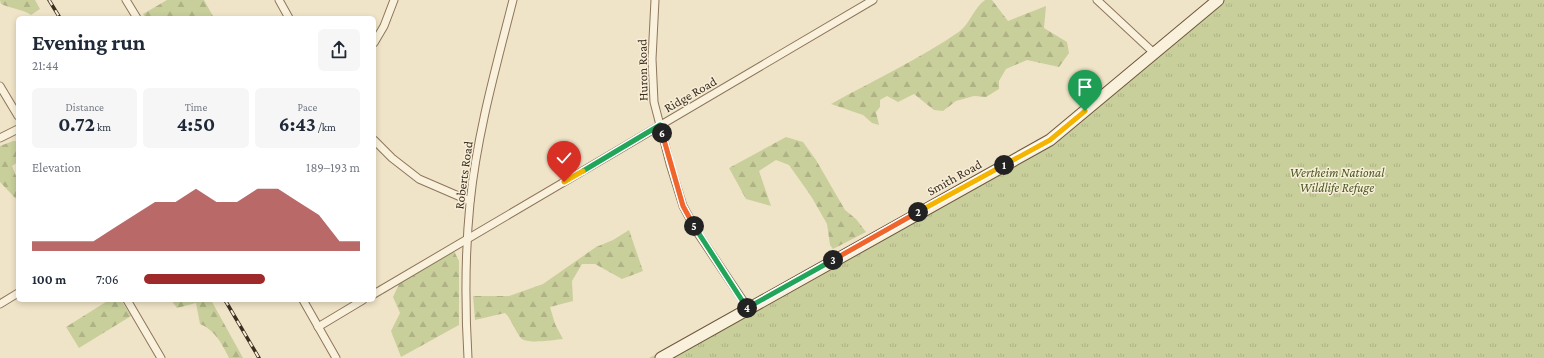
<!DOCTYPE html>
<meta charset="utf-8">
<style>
:root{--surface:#fff;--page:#f6f6f7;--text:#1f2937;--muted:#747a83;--accent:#9e2a2b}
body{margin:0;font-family:"Crimson Pro",serif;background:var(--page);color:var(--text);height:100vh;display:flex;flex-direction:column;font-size:15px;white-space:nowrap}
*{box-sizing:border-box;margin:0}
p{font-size:13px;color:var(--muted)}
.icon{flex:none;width:22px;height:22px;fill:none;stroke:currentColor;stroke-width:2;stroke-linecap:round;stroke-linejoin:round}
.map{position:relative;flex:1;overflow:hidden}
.side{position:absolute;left:16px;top:16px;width:360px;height:286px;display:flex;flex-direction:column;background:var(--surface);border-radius:6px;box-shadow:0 2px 6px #0003}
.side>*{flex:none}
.pin{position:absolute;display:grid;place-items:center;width:34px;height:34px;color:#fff;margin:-41px -17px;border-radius:50% 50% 50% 0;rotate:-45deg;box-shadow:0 0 4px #0007}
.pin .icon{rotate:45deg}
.km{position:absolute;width:20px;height:20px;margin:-10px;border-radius:50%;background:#222;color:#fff;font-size:11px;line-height:20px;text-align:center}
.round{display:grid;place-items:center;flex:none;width:42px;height:42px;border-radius:6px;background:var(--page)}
.summary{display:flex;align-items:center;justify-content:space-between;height:68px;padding:0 16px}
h1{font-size:22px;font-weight:700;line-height:30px}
.stats{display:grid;grid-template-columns:repeat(3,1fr);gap:6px;height:68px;padding:4px 16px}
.stats div{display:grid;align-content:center;border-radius:6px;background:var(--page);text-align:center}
.stats b{font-size:20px;font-weight:700}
.stats small{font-size:11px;font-weight:400}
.stats p{font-size:11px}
.chart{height:112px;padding:8px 16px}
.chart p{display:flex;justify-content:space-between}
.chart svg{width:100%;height:72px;margin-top:4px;fill:var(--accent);opacity:.7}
ul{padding:0 16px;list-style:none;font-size:13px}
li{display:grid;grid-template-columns:64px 48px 1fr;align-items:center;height:30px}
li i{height:10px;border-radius:5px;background:var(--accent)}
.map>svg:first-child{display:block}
</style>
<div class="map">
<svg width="1544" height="358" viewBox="0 0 1544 358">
<defs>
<pattern id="forest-firs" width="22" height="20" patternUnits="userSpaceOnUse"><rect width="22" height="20" fill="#c9cf9b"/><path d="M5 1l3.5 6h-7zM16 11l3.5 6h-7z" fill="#aeb285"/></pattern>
<pattern id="park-tufts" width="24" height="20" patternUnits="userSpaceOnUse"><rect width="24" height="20" fill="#c9cf9b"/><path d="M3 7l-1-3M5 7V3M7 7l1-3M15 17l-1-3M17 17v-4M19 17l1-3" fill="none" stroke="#aeb285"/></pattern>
</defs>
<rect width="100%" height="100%" fill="#f0e4c8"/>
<g fill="url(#forest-firs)">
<path d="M 0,0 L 35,0 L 40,9 L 31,15 C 25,10 10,8 1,4 Z"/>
<path d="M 167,0 L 204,0 L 214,18 L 145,18 L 143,14 Z"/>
<path d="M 985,0 L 992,0 L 1008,21 L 1046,6 L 1044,28 L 1067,42 L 1069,53 L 1059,67 L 1027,60 L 1006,69 L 999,81 L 999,89 L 986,97 L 974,96 L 956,101 L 943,111 L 934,110 L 914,94 L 898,102 L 887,96 L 880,100 L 880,107 L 876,112 L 879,125 L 872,123 L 863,115 L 831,104 C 874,80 920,59 960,31 C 970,23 974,8 985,0 Z"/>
<path d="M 786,137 L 803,142 L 816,160 L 845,210 L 856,219 L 866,232 L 833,249 L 830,245 L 827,224 L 811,196 L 789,165 L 776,160 L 759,171 L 771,206 L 746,199 L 729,168 Z"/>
<path d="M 13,141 L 18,141 L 18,162 L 12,166 L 18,181 L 16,199 L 0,182 L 0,146 Z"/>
<path d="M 629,230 L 643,271 L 622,279 L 595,264 L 582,264 L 572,281 L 573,301 L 550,307 L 555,324 L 563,339 C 553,340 525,345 520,337 C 514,329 512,320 505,313 L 475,320 L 473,296 L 509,296 L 543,284 L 596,247 L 613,240 Z"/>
<path d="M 454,251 L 459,261 L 459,325 L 401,357 L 391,331 L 400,313 L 393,297 L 399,284 Z"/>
<path d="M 109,300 L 121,300 L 131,316 L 79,348 L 66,327 Z"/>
<path d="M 171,300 L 211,300 L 243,358 L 229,358 C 222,344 215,330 200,324 L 196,303 L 177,308 Z"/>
</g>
<path fill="url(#park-tufts)" d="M 1222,0 L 1544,0 L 1544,358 L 649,358 L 728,316 L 1087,112 Z"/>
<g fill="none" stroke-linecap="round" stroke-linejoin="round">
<g stroke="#8d765c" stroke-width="9">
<g id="street">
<path d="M 126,0 L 137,18"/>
<path d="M 279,0 L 289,18"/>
<path d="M 655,0 L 652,59 L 654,102 L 670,164 L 683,206 L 697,232 L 748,308"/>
<path d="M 1097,0 L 1154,53"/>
<path d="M 374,43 L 384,26 L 394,0"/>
<path d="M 0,86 L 18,116"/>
<path d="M 0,138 L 18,129"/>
<path d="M 374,140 L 392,158 L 419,179 L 470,201"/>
<path d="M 374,294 L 873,0"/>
<path d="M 127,300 L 161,358"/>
<path d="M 303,300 L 336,358"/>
<path d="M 0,304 L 18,293"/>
<path d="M 318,327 L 363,300"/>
<path d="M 468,358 C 465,307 465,254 470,203 C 477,134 496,67 513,0"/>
</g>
</g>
<g stroke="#6f573f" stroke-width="13">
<path id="secondary" d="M 661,358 L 1050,140 L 1218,0"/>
</g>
<use href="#street" stroke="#faf1dc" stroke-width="7"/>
<use href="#secondary" stroke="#faf1dc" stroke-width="11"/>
<g stroke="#3d2e20" stroke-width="3.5">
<g id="rail">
<path d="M 49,0 L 60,18"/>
<path d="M 225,300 L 259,358"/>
</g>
</g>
<use href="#rail" stroke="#f7eed8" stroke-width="2" stroke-dasharray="6" stroke-linecap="butt"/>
</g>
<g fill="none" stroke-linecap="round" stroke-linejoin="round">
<g stroke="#fff" stroke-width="8">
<path id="split-1" d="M 1004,165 L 1050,140 L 1085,111"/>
</g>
<g stroke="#fff" stroke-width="8">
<path id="split-2" d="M 918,212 L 1004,165"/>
</g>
<g stroke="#fff" stroke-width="8">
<path id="split-3" d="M 833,260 L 918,212"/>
</g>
<g stroke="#fff" stroke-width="8">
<path id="split-4" d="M 747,308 L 833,260"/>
</g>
<g stroke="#fff" stroke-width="8">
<path id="split-5" d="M 694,226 L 747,308"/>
</g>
<g stroke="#fff" stroke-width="8">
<path id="split-6" d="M 662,133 L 683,206 L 694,226"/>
</g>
<g stroke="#fff" stroke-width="8">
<path id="split-7" d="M 583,171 L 660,125 L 662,133"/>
</g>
<g stroke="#fff" stroke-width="8">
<path id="split-8" d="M 564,182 L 583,171"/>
</g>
<use href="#split-1" stroke="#f5b400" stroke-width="5"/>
<use href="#split-2" stroke="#f5b400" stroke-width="5"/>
<use href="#split-3" stroke="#f0652b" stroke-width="5"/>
<use href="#split-4" stroke="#22a559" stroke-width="5"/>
<use href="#split-5" stroke="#22a559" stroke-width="5"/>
<use href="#split-6" stroke="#f0652b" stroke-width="5"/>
<use href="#split-7" stroke="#22a559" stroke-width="5"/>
<use href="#split-8" stroke="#f5b400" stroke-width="5"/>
</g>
<g text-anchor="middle" stroke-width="3" stroke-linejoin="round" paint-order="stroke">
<g font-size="13" fill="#3d2e20" stroke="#f7eed8">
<text transform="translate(642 70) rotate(-91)" y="5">Huron Road</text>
<text transform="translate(690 94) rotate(-30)" y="5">Ridge Road</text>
<text transform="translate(463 175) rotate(-82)" y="5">Roberts Road</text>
<text transform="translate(954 177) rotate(-29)" y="5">Smith Road</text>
</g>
<g font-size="13" font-style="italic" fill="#4d5a26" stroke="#f7eed8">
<text x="1337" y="177">Wertheim National<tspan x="1337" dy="15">Wildlife Refuge</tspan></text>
</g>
</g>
</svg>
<div class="pin" style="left:1085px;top:111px;background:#1e9e55"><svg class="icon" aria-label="arrive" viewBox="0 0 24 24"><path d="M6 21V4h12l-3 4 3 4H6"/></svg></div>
<div class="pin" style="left:564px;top:182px;background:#d93025"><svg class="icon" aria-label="check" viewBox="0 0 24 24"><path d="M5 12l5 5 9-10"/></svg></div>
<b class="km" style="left:1004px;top:165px">1</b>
<b class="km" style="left:918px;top:212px">2</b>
<b class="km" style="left:833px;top:260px">3</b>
<b class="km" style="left:747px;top:308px">4</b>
<b class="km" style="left:694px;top:226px">5</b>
<b class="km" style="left:662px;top:133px">6</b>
<section class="side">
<div class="summary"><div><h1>Evening run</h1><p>21:44</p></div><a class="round"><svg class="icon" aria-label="share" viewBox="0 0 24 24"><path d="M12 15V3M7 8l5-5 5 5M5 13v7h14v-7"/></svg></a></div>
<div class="stats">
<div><p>Distance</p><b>0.72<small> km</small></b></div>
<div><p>Time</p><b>4:50</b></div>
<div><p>Pace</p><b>6:43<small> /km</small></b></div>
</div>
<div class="chart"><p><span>Elevation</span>189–193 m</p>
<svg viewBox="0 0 160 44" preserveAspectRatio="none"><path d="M0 44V38L10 38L20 38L30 38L40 30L50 22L60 14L70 14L80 6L90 14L100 14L110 6L120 6L130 14L140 22L150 38L160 38V44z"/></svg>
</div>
<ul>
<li><b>100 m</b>7:06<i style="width:56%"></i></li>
</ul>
</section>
</div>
